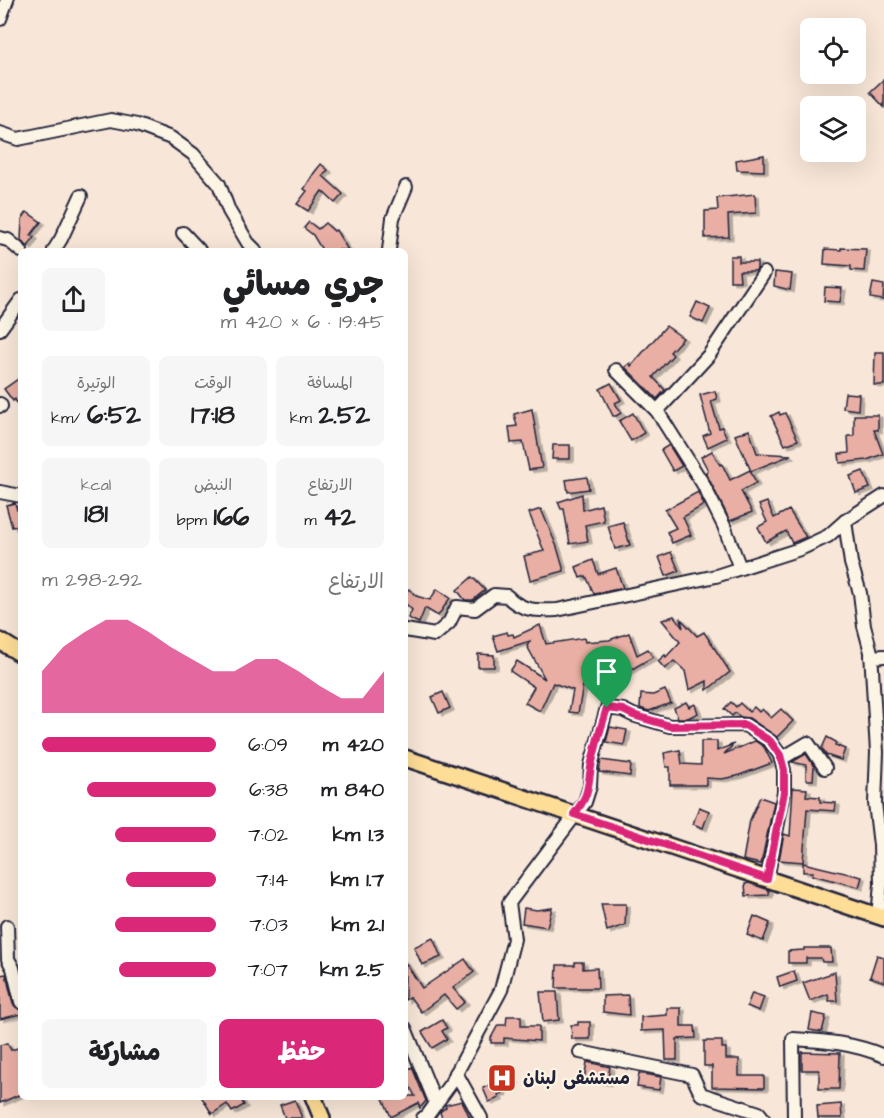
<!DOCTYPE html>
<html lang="ar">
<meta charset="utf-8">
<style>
:root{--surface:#fff;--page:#f6f6f6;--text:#202124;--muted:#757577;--accent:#db2777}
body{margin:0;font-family:"Architects Daughter","Playpen Sans Arabic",sans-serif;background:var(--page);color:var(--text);direction:rtl;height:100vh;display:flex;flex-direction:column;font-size:22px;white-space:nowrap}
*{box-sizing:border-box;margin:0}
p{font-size:20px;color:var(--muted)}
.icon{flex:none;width:33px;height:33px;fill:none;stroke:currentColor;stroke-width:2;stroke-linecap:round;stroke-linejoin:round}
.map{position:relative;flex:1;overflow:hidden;direction:ltr}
.panel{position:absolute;left:18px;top:248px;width:390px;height:852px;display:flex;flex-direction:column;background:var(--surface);border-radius:9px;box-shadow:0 6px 24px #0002;direction:rtl}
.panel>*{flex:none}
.controls{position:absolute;left:800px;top:18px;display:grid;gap:12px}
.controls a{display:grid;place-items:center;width:66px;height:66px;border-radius:9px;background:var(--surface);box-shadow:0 6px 24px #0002;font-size:30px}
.pin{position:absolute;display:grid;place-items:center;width:51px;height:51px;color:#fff;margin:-62px -26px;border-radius:50% 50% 50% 0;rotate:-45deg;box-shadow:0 0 6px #0007}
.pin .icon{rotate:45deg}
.round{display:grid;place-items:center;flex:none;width:63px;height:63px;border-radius:9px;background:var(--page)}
.head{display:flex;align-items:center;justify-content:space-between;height:102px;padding:0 24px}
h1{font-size:33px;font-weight:800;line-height:45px}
.metrics{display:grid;grid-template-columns:repeat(3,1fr);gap:9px;height:102px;padding:6px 24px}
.metrics div{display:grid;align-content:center;border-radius:9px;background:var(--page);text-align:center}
.metrics b{font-size:26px;font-weight:800}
.metrics small{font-size:16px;font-weight:400}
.metrics p{font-size:16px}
.chart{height:168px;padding:12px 24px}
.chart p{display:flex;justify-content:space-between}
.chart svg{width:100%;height:108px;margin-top:6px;fill:var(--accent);opacity:.7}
.button{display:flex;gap:12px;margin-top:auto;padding:12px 24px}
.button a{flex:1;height:69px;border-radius:9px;background:var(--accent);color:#fff;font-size:24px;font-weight:800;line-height:69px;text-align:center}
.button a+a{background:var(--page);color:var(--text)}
ul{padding:0 24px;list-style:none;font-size:20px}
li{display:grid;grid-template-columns:96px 72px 1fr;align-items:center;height:45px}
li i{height:15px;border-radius:8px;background:var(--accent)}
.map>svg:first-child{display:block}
</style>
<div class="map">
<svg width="884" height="1118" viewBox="0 0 884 1118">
<defs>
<filter id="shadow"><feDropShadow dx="4" dy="2.5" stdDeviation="0" flood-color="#0004"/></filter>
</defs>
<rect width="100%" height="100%" fill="#f8e7d8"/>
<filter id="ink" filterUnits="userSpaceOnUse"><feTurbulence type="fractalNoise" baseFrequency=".0167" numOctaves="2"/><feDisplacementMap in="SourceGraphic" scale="12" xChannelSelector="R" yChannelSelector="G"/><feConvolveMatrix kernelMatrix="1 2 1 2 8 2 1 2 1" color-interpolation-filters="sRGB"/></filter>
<g filter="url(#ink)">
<g fill="#e9afa4" stroke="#22223b" stroke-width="1.5" filter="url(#shadow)">
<path d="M 884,79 L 884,107 L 870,92 Z"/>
<path d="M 764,155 L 764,171 L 737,170 L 736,160 Z"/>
<path d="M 321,164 L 328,170 L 323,176 L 343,194 L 335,203 L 322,191 L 308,211 L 297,204 L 307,191 L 304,189 L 314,173 Z"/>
<path d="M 755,194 L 756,213 L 728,215 L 729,237 L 705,238 L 705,211 L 718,210 L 717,198 Z"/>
<path d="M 27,212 L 41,222 L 31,235 L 34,237 L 28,247 L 21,240 L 22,219 Z"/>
<path d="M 309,222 L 318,229 L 325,223 L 334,231 L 336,230 L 348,250 L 322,250 L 313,235 L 304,228 Z"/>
<path d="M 841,248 L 866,249 L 864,271 L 851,270 L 851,266 L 824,264 L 825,249 L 841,250 Z"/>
<path d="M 730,256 L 739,256 L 739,262 L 757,262 L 757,269 L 755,271 L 739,271 L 740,281 L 730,281 Z"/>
<path d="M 775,272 L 792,274 L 790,290 L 774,286 Z"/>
<path d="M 873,283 L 884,285 L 883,300 L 870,298 Z"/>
<path d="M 825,287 L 842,288 L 840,302 L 824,301 Z"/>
<path d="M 697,302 L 710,308 L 703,323 L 690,317 Z"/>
<path d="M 666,326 L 683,338 L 670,352 L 673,355 L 653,377 L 665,390 L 657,399 L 625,367 L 630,363 L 631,366 Z"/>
<path d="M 875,352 L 884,352 L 884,385 L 874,385 Z"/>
<path d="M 21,377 L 21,412 L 15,399 L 13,401 L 4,389 Z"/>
<path d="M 611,383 L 621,400 L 615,403 L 621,413 L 616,416 L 613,416 L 600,389 Z"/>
<path d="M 715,391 L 717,399 L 711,401 L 719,428 L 722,427 L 727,438 L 708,447 L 703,436 L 710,433 L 700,395 Z"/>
<path d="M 845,393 L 859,394 L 858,410 L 843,408 Z"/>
<path d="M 532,409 L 542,468 L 529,470 L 523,442 L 511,443 L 509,427 L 517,426 L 514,414 Z"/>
<path d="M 779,412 L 780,415 L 785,413 L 798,440 L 785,445 L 771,416 Z"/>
<path d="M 633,413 L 644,433 L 631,441 L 619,421 Z"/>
<path d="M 854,415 L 878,415 L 878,430 L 874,430 L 883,454 L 867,460 L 840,463 L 839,454 L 849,453 L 848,436 L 854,436 Z"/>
<path d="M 749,430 L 757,453 L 791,455 L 751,471 L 735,435 Z"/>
<path d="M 553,445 L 570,445 L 570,459 L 552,459 Z"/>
<path d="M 669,445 L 682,466 L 673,471 L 661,450 Z"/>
<path d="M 712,451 L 720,465 L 722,464 L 730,480 L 750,470 L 756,483 L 741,491 L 752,512 L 730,521 L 707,475 L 706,472 L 708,470 L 701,457 Z"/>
<path d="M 863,471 L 870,488 L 856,493 L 850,476 Z"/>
<path d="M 587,477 L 589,489 L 568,492 L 566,480 Z"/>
<path d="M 698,492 L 704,505 L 683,517 L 691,535 L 672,543 L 667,532 L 676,528 L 665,510 Z"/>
<path d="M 582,494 L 583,510 L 601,505 L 604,521 L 585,525 L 588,541 L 570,544 L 564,509 L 561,509 L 558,502 Z"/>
<path d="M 767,502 L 774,518 L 789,510 L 806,537 L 792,543 L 786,531 L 766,542 L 758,527 L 767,522 L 759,505 Z"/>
<path d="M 15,503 L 17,510 L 21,509 L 21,525 L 12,527 L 6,505 Z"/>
<path d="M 541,509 L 557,547 L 564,571 L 530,580 L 524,556 L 544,551 L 529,513 Z"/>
<path d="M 623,522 L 630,545 L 615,549 L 608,526 Z"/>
<path d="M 671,552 L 679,571 L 666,576 L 659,557 Z"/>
<path d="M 593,560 L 598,574 L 616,568 L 623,588 L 594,594 L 586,576 L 580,578 L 576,567 Z"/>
<path d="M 472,577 L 485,590 L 473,600 L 465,600 L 457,590 Z"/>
<path d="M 409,589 L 416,596 L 430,600 L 437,589 L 450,598 L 438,616 L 425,608 L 419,623 L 408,618 L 412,610 L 405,603 L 405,593 Z"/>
<path d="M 674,616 L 683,628 L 681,619 L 697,636 L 704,632 L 730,672 L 707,690 L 707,681 L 689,690 L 685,671 L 674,661 L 665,669 L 658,661 L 665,655 L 666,657 L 680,642 L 662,620 Z"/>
<path d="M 540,625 L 546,644 L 584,638 L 585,642 L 609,640 L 629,633 L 637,655 L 648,649 L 653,657 L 620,676 L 614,663 L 596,665 L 607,685 L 594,692 L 585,675 L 578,713 L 569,712 L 573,690 L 553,683 L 540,711 L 525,703 L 534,687 L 510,671 L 517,661 L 545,679 L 527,646 L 530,641 L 498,651 L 493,636 L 507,632 L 508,635 L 513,634 L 514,637 Z"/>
<path d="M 478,654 L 494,655 L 494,667 L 478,667 Z"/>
<path d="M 665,690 L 671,703 L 649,711 L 640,708 L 641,694 L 653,695 Z"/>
<path d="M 443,692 L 450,708 L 439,713 L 432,697 Z"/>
<path d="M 686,702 L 689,707 L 695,704 L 698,713 L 688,718 L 678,718 L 674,708 Z"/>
<path d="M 731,702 L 736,707 L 740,703 L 749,712 L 754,707 L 759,712 L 762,709 L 771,718 L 781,709 L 793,721 L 777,737 L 749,718 L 741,717 L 735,713 L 732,716 L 724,709 Z"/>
<path d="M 610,727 L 627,730 L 624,745 L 606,742 Z"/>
<path d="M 827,737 L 836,742 L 835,745 L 845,749 L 841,760 L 826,755 L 822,748 Z"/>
<path d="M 701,741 L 717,741 L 717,751 L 734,744 L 724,754 L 755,741 L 764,747 L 772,763 L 737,776 L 722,779 L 706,778 L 706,785 L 670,785 L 670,767 L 666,767 L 664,753 L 680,750 L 682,764 L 701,765 Z"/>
<path d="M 806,754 L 814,766 L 813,780 L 806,780 L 806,765 L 792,762 Z"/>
<path d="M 601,760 L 631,764 L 630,776 L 599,772 Z"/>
<path d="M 793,788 L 807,789 L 806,796 L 820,797 L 820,802 L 836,803 L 835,811 L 807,809 L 803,862 L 779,860 L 784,834 L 790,836 Z"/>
<path d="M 760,797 L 774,802 L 761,864 L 743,860 L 750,820 Z"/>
<path d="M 699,807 L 709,811 L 703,828 L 693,824 Z"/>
<path d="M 803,863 L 862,877 L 859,887 L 812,875 L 813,872 L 803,872 Z"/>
<path d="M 749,883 L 769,890 L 769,895 L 746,896 L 745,884 Z"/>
<path d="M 601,904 L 626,904 L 625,925 L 607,931 Z"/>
<path d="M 524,908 L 537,910 L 552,908 L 547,927 L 522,923 Z"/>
<path d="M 754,916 L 770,923 L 763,941 L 747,935 Z"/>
<path d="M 433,938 L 441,957 L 422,965 L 414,947 Z"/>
<path d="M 804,948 L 831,948 L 832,962 L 822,962 L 821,958 L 806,958 L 806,963 L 788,963 L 788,951 L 804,950 Z"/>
<path d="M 877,955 L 884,957 L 884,982 L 870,977 Z"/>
<path d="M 465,959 L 474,972 L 453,988 L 465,1002 L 456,1009 L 444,995 L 421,1012 L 410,997 L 405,1000 L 405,962 L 422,988 Z"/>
<path d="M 575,962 L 583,962 L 583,969 L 597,968 L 598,988 L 556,988 L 557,965 L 575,965 Z"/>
<path d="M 794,971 L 797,981 L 780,987 L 777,977 Z"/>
<path d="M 835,972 L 837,1001 L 829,1001 L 828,994 L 810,1001 L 803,983 Z"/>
<path d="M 6,974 L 13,1004 L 20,1010 L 21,1014 L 0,1019 L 0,975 Z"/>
<path d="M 540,992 L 557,992 L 559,1020 L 543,1022 Z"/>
<path d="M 752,993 L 764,997 L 759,1011 L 747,1006 Z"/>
<path d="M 628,995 L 629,1015 L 603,1012 L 603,996 Z"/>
<path d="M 667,1008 L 681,1008 L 681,1026 L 695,1026 L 696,1038 L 677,1039 L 677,1060 L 666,1060 L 665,1030 L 641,1031 L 641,1017 L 667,1015 Z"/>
<path d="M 812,1013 L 826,1016 L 822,1032 L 809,1030 Z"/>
<path d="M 507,1016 L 521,1016 L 521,1026 L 539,1026 L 539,1041 L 504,1038 L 504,1043 L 491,1043 L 491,1038 L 498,1025 L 506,1025 Z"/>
<path d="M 442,1020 L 447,1028 L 442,1031 L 447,1039 L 432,1048 L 422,1032 Z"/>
<path d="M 578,1022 L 590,1022 L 590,1039 L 572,1039 L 571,1025 L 578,1025 Z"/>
<path d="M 704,1041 L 722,1041 L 722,1048 L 726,1048 L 726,1059 L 739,1059 L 739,1076 L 764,1076 L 764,1088 L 712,1087 L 712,1066 L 704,1066 Z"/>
<path d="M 7,1043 L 11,1050 L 21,1047 L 21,1094 L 0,1103 L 0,1045 Z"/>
<path d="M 802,1052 L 840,1053 L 839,1089 L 819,1089 L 819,1070 L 802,1070 Z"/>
<path d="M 587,1062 L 610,1067 L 607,1083 L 584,1079 Z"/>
<path d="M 412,1067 L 426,1101 L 420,1108 L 418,1103 L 391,1117 L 382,1096 L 415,1096 L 405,1077 L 405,1071 Z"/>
<path d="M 506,1071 L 515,1081 L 502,1091 L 503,1093 L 498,1095 L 499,1098 L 489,1102 L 483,1088 L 498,1081 L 496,1079 Z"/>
<path d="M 639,1073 L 661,1077 L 659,1090 L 637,1087 Z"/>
<path d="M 201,1096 L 239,1096 L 244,1105 L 232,1112 L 227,1104 L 212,1114 Z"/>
<path d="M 295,1100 L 302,1118 L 285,1118 L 280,1105 Z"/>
<path d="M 462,1101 L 470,1118 L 442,1118 L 440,1112 L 446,1107 L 445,1105 Z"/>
<path d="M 841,1104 L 842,1118 L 818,1118 L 817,1106 Z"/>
</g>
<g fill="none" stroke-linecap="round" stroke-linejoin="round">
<g stroke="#22223b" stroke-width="16">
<g id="minor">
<path d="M 0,19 L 7,0"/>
<path d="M 0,133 L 18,139 L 111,120 L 137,125 L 171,138 L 193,154 L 219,184 L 229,211 L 248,243 L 255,250"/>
<path d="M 183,233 L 199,250"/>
<path d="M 0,238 L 8,240 L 21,251"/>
<path d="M 54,250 L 61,239 L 81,196"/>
<path d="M 389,250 L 393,218 L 406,187"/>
<path d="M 0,329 L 21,300"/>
<path d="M 616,370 L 657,411 L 703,484 L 724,526 L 740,568"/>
<path d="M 0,404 L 1,406"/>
<path d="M 657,411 L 709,355 L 764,273"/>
<path d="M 0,492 L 21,496"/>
<path d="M 845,521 L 851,563 L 860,593 L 864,626 L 871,652 L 877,752 L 875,803 L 880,845 L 881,884 L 878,917"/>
<path d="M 405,630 L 435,635 L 449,623 L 457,607 L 475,609 L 494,595 L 507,596 C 521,611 537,611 557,610 L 716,576 L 800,549 L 828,536 L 845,521 L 884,496"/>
<path d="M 871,657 L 884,656"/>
<path d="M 781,759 L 808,743 L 825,768"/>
<path d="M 7,926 L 8,959 L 13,968 L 21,1002"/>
<path d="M 405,1028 L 436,1104"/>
<path d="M 580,1052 L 692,1075 L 701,1094 L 759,1113 L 763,1118"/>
<path d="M 456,1073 L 481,1118"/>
<path d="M 423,1118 L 427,1116 L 451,1083 L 501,990 L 514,939 L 509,903 L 585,802 L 590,786 L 591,765 L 607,708 L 623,710 L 633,715 L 670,726 L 745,725 L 770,741 L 780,755 L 784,770 L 784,792 L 767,879"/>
<path d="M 794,1118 L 793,1039 C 825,1041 854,1043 884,1056"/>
</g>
</g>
<g stroke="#22223b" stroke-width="20">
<g id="major">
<path d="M 0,641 L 21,654"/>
<path d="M 405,758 L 884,918"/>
<path d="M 313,1096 L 322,1118"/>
</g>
</g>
<use href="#minor" stroke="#fcf5e5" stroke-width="12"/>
<use href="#major" stroke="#fedd96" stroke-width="15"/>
</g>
</g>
<g fill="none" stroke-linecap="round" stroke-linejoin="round" filter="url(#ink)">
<g stroke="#fff" stroke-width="12">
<path id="route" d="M 607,708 L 623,710 L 633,715 L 670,726 L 745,725 L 770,741 L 780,755 L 784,770 L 784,792 L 767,879 L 574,814 C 591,793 587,786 592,762 C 596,744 601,726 607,708 Z"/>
</g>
<use href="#route" stroke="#db2777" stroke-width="8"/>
</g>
<defs>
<g id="hospital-square" transform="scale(1.5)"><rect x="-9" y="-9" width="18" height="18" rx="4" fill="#c8321e" stroke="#fcf5e5"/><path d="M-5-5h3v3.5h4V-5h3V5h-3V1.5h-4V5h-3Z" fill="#fff"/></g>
</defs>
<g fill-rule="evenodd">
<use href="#hospital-square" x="502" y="1078"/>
</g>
<g text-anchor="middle" stroke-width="4.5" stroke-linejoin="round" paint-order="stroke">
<g font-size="18" font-weight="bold" fill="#22223b" stroke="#fcf5e5" text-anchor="start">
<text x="523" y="1084">مستشفى لبنان</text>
</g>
</g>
</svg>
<div class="controls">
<a><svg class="icon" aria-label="locate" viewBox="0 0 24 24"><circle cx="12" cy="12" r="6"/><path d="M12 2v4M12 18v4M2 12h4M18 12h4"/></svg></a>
<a><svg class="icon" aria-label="layers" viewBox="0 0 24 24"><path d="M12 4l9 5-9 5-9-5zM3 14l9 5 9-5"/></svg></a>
</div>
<div class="pin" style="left:607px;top:708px;background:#1e9e55"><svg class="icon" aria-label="arrive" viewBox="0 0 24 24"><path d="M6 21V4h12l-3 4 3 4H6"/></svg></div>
<section class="panel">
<div class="head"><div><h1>جري مسائي</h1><p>19:45 · 6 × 420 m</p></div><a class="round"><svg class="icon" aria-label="share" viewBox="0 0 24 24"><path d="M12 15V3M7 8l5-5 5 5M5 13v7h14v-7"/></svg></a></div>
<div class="metrics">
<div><p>المسافة</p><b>2.52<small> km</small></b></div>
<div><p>الوقت</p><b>17:18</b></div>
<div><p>الوتيرة</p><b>6:52<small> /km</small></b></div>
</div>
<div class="metrics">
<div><p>الارتفاع</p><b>42<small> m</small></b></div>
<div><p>النبض</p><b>166<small> bpm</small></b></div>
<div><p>kcal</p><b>181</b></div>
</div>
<div class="chart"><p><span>الارتفاع</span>292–298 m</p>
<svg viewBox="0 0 160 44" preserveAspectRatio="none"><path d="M0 44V27L10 17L20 11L30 6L40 6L50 11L60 17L70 22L80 27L90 27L100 22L110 22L120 27L130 33L140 38L150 38L160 27V44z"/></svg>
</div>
<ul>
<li><b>420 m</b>6:09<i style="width:100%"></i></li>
<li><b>840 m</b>6:38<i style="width:74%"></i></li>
<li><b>1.3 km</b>7:02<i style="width:58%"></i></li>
<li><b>1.7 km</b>7:14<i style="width:52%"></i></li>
<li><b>2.1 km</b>7:03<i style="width:58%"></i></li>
<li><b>2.5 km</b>7:07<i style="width:56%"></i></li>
</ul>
<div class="button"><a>حفظ</a><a>مشاركة</a></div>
</section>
</div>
